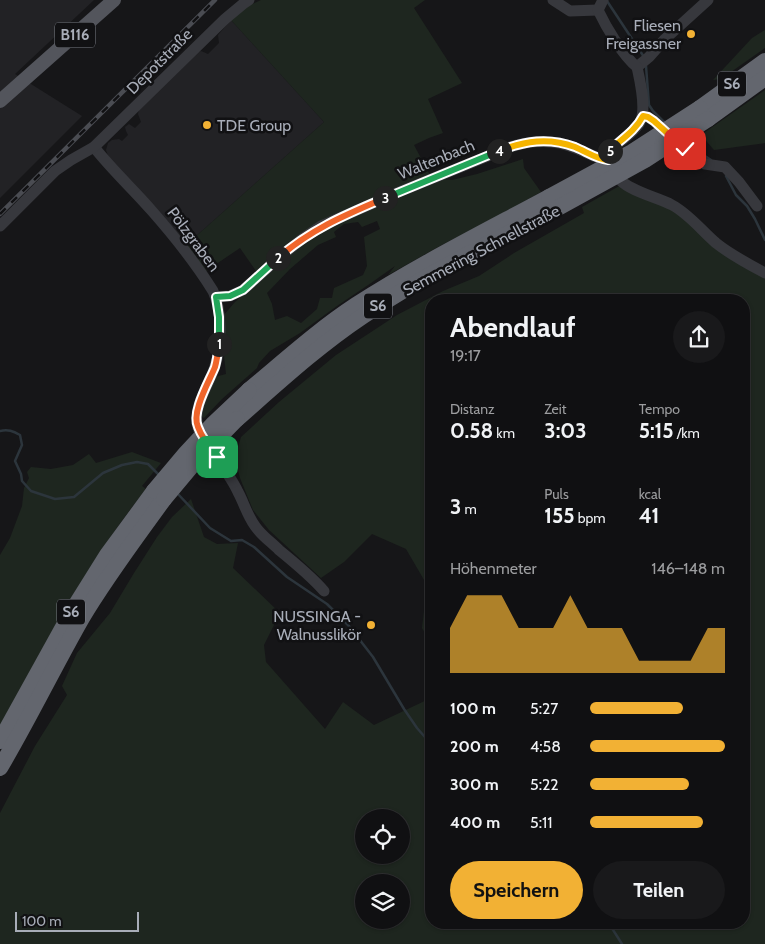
<!DOCTYPE html>
<html lang="de">
<meta charset="utf-8">
<style>
:root{--surface:#101012;--page:#19191b;--text:#f1f3f6;--muted:#9c9d9f;--line:#303032;--accent:#f2b134}
body{margin:0;font-family:Cabin,sans-serif;background:var(--page);color:var(--text);height:100vh;display:flex;flex-direction:column;font-size:19px;white-space:nowrap}
*{box-sizing:border-box;margin:0}
p{font-size:16px;color:var(--muted)}
.icon{flex:none;width:28px;height:28px;fill:none;stroke:currentColor;stroke-width:2;stroke-linecap:round;stroke-linejoin:round}
.map{position:relative;flex:1;overflow:hidden}
.sheet{position:absolute;left:425px;top:294px;width:325px;height:635px;display:flex;flex-direction:column;background:var(--surface);border-radius:20px;box-shadow:0 1px 4px #0004,0 0 0 1px var(--line)}
.sheet>*{flex:none}
.tools{position:absolute;left:355px;top:809px;display:grid;gap:10px}
.tools a{display:grid;place-items:center;width:55px;height:55px;border-radius:50%;background:var(--surface);box-shadow:0 1px 4px #0004,0 0 0 1px var(--line);font-size:25px}
.scale{position:absolute;left:15px;bottom:12px;width:124px;box-sizing:border-box;padding-left:5px;border:2px solid #a8adb8;border-top:0;font-size:14px;line-height:18px;white-space:nowrap;color:#a8adb8;-webkit-text-stroke:4px #111113;paint-order:stroke}
.pin{position:absolute;display:grid;place-items:center;width:42px;height:42px;color:#fff;margin:-21px;border-radius:10px;box-shadow:0 2px 8px #0006}
.km{position:absolute;width:25px;height:25px;margin:-12px;border-radius:50%;background:#222;color:#fff;font-size:14px;line-height:25px;text-align:center}
.round{display:grid;place-items:center;flex:none;width:52px;height:52px;border-radius:26px;background:var(--page)}
.head{display:flex;align-items:center;justify-content:space-between;height:85px;padding:0 25px}
h1{font-size:28px;font-weight:700;line-height:38px}
.metrics{display:grid;grid-template-columns:repeat(3,1fr);gap:8px;height:85px;padding:5px 25px}
.metrics div{display:grid;align-content:center}
.metrics b{font-size:21px;font-weight:700}
.metrics small{font-size:14px;font-weight:400}
.metrics p{font-size:14px}
.chart{height:140px;padding:10px 25px}
.chart p{display:flex;justify-content:space-between}
.chart svg{width:100%;height:90px;margin-top:5px;fill:var(--accent);opacity:.7}
.action{display:flex;gap:10px;margin-top:auto;padding:10px 25px}
.action a{flex:1;height:58px;border-radius:30px;background:var(--accent);color:#111;font-size:20px;font-weight:700;line-height:58px;text-align:center}
.action a+a{background:var(--page);color:var(--text)}
ul{padding:0 25px;list-style:none;font-size:16px}
li{display:grid;grid-template-columns:80px 60px 1fr;align-items:center;height:38px}
li i{height:12px;border-radius:6px;background:var(--accent)}
.map>svg:first-child{display:block}
</style>
<div class="map">
<svg width="765" height="944" viewBox="0 0 765 944">
<rect width="100%" height="100%" fill="#161618"/>
<g fill="#222225">
<path d="M 0,0 L 94,0 L 15,74 L 82,116 L 0,198 Z"/>
<path d="M 231,20 L 324,122 L 185,246 L 110,161 L 106,150 L 108,143 L 112,140 L 119,139 L 122,141 L 128,135 L 126,131 L 125,127 L 129,124 L 135,128 L 141,122 L 138,114 L 139,109 L 194,53 L 201,51 L 208,54 L 219,43 L 218,35 Z"/>
</g>
<g fill="#1e261f" fill-rule="evenodd">
<path d="M 261,0 L 425,0 L 414,8 L 462,83 L 428,99 L 443,133 L 429,138 L 414,145 L 431,177 L 350,210 L 258,274 L 240,248 L 203,273 L 185,246 L 324,122 L 231,20 L 246,7 Z"/>
<path d="M 765,30 L 765,48 L 721,79 L 713,80 L 752,38 Z"/>
<path d="M 765,90 L 765,143 L 714,150 L 701,135 Z"/>
<path d="M 523,159 L 524,168 L 541,192 L 509,210 L 438,247 L 388,275 L 395,266 L 371,283 L 337,306 L 300,333 L 270,351 L 259,363 L 257,368 L 222,399 L 204,418 L 199,415 L 215,377 L 226,374 L 223,347 L 223,316 L 235,302 L 308,238 L 436,179 L 452,180 L 477,174 ZM 377,221 L 380,229 L 364,237 L 367,266 L 363,275 L 334,288 L 332,298 L 320,298 L 317,309 L 301,323 L 287,316 L 275,320 L 272,304 L 267,293 L 290,269 L 318,245 L 336,237 L 334,232 L 344,224 L 358,222 L 362,227 Z"/>
<path d="M 621,185 L 669,207 L 765,275 L 765,944 L 0,944 L 0,813 L 35,746 L 67,695 L 62,686 L 77,653 L 110,613 L 134,573 L 157,537 L 172,517 L 191,499 L 204,537 L 217,544 L 238,543 L 233,568 L 280,613 L 264,645 L 266,662 L 325,729 L 343,702 L 374,725 L 431,698 L 431,922 L 744,922 L 744,300 L 431,300 L 431,644 L 422,628 L 427,585 L 406,549 L 372,534 L 344,562 L 321,578 L 269,530 L 253,510 L 240,478 L 235,459 L 241,437 L 279,402 L 336,355 L 397,315 L 443,291 L 479,276 L 514,253 L 584,213 L 582,207 ZM 364,818 L 401,818 L 401,855 L 364,855 ZM 364,882 L 401,882 L 401,920 L 364,920 Z"/>
<path d="M 132,452 L 161,463 L 142,486 L 146,489 C 87,563 45,644 0,726 L 0,555 L 10,538 L 22,506 L 24,488 L 29,478 L 27,472 L 31,467 L 51,469 L 73,465 L 89,454 L 96,463 Z"/>
</g>
<g fill="none" stroke-linecap="round" stroke-linejoin="round">
<g stroke="#2c353c" stroke-width="2.5">
<path d="M 607,1 L 644,57"/>
<path d="M 646,66 L 649,105 L 653,111 L 666,124"/>
<path d="M 685,141 L 690,146 L 711,160"/>
<path d="M 726,176 L 736,195 L 747,206 L 755,219 L 765,240"/>
<path d="M 0,431 C 8,429 13,431 20,435 L 22,445 L 15,461 L 21,474 L 22,481 L 31,491 L 55,499 L 74,497 L 103,473 L 122,465 L 137,462 L 148,464 L 160,476"/>
<path d="M 177,493 L 210,528 L 231,541 L 242,540 L 254,547 L 287,577 L 327,604 L 349,626 L 373,657 L 404,709 L 417,728 L 431,744"/>
<path d="M 608,922 L 622,944"/>
</g>
<g stroke="#37383d" stroke-width="11">
<path d="M 553,0 L 570,11 L 598,10"/>
<path d="M 637,67 L 649,57 L 665,39 L 708,0"/>
<path d="M 643,116 L 648,117 L 654,121 L 685,149 L 705,164 L 725,167 L 739,182 L 757,206"/>
<path d="M 94,147 C 112,170 133,189 152,211 C 174,236 195,262 213,291 C 222,310 222,345 215,366 C 210,383 194,405 197,423 C 198,436 213,451 220,462 C 226,472 233,481 238,492 C 244,503 247,515 255,526 C 261,535 271,542 279,550 C 295,563 311,576 324,591"/>
<path d="M 614,170 C 616,173 618,177 620,180 C 632,192 657,197 672,205 C 689,214 701,230 716,243 C 731,255 748,264 765,273"/>
<path d="M 0,226 L 55,171 L 71,160 L 94,147 L 225,19 L 243,4 L 249,0"/>
<path d="M 216,297 L 230,296 L 243,290 L 281,256 L 302,239 L 321,226 L 394,194 L 510,147 C 532,140 554,139 575,148 C 587,152 596,159 608,160 L 609,154 L 611,149 C 620,141 635,132 640,122 C 647,109 640,81 637,67 C 623,56 606,27 598,10 L 603,0"/>
</g>
<path stroke="#53555c" stroke-width="14" d="M 0,101 L 114,0"/>
<g stroke="#63666e" stroke-width="16">
<path d="M 700,108 L 765,61"/>
<path d="M 708,119 L 765,78"/>
<path d="M 249,390 C 284,361 318,330 356,305 C 418,265 484,232 549,197"/>
<path d="M 237,419 C 278,383 318,346 363,316 C 424,275 491,242 556,209"/>
<path d="M 0,741 L 72,611 L 107,555 L 154,491"/>
<path d="M 0,768 C 29,719 54,667 82,618 C 107,576 136,538 164,499"/>
</g>
<g stroke="#4a4c52" stroke-width="4.5">
<path id="rail" d="M 0,214 L 215,0"/>
</g>
<use href="#rail" stroke="#111113" stroke-width="2.5" stroke-dasharray="8" stroke-linecap="butt"/>
<g stroke="#63666e" stroke-width="16">
<path d="M 549,197 L 632,152 L 700,108"/>
<path d="M 556,209 L 645,160 L 708,119"/>
<path d="M 154,491 L 186,453 L 214,423 L 249,390"/>
<path d="M 164,499 L 195,462 L 237,419"/>
</g>
</g>
<g fill="none" stroke-linecap="round" stroke-linejoin="round">
<g stroke="#fff" stroke-width="10">
<path id="split-1" d="M 217,457 C 210,448 202,438 198,427 C 191,412 209,382 215,367 C 217,360 218,352 219,344"/>
</g>
<g stroke="#fff" stroke-width="10">
<path id="split-2" d="M 219,344 L 219,317 L 216,297 L 230,296 L 243,290 L 278,258"/>
</g>
<g stroke="#fff" stroke-width="10">
<path id="split-3" d="M 278,258 C 311,229 345,215 385,198"/>
</g>
<g stroke="#fff" stroke-width="10">
<path id="split-4" d="M 385,198 L 499,151"/>
</g>
<g stroke="#fff" stroke-width="10">
<path id="split-5" d="M 499,151 C 525,141 548,137 575,147 C 587,152 596,159 608,160 L 610,151"/>
</g>
<g stroke="#fff" stroke-width="10">
<path id="split-6" d="M 610,151 L 611,149 C 622,139 636,130 643,116 L 648,117 L 654,121 L 685,149"/>
</g>
<use href="#split-1" stroke="#f0652b" stroke-width="6"/>
<use href="#split-2" stroke="#22a559" stroke-width="6"/>
<use href="#split-3" stroke="#f0652b" stroke-width="6"/>
<use href="#split-4" stroke="#22a559" stroke-width="6"/>
<use href="#split-5" stroke="#f5b400" stroke-width="6"/>
<use href="#split-6" stroke="#f5b400" stroke-width="6"/>
</g>
<g fill="#f2b134" stroke="#111113" stroke-width="2">
<circle cx="691" cy="34" r="5"/>
<circle cx="207" cy="125" r="5"/>
<circle cx="371" cy="625" r="5"/>
</g>
<g text-anchor="middle" stroke-width="5" stroke-linejoin="round" paint-order="stroke">
<g fill="#111113" stroke="#7b7e86" stroke-width="1">
<rect x="55" y="22.5" width="40" height="25" rx="4"/>
<rect x="718" y="71.5" width="28" height="25" rx="4"/>
<rect x="364" y="293.5" width="28" height="25" rx="4"/>
<rect x="57" y="599.5" width="28" height="25" rx="4"/>
</g>
<g font-size="15" font-weight="bold" fill="#a8adb8">
<text x="75" y="40">B116</text>
<text x="732" y="89">S6</text>
<text x="378" y="311">S6</text>
<text x="71" y="617">S6</text>
</g>
<g font-size="16" fill="#a8adb8" stroke="#111113" text-anchor="end">
<text x="681" y="31">Fliesen<tspan x="681" dy="18">Freigassner</tspan></text>
<text x="217" y="131" text-anchor="start">TDE Group</text>
<text x="361" y="622">NUSSINGA -<tspan x="361" dy="18">Walnusslikör</tspan></text>
</g>
<g font-size="16" fill="#a8adb8" stroke="#111113">
<text transform="translate(159 61) rotate(-45)" y="6">Depotstraße</text>
<text transform="translate(436 159) rotate(-22)" y="6">Waltenbach</text>
<text transform="translate(194 239) rotate(53)" y="6">Pölzgraben</text>
<text transform="translate(481 250) rotate(-28)" y="6">Semmering Schnellstraße</text>
</g>
</g>
</svg>
<div class="tools">
<a><svg class="icon" aria-label="locate" viewBox="0 0 24 24"><circle cx="12" cy="12" r="6"/><path d="M12 2v4M12 18v4M2 12h4M18 12h4"/></svg></a>
<a><svg class="icon" aria-label="layers" viewBox="0 0 24 24"><path d="M12 4l9 5-9 5-9-5zM3 14l9 5 9-5"/></svg></a>
</div>
<div class="scale">100 m</div>
<div class="pin" style="left:217px;top:457px;background:#1e9e55"><svg class="icon" aria-label="arrive" viewBox="0 0 24 24"><path d="M6 21V4h12l-3 4 3 4H6"/></svg></div>
<div class="pin" style="left:685px;top:149px;background:#d93025"><svg class="icon" aria-label="check" viewBox="0 0 24 24"><path d="M5 12l5 5 9-10"/></svg></div>
<b class="km" style="left:219px;top:344px">1</b>
<b class="km" style="left:278px;top:258px">2</b>
<b class="km" style="left:385px;top:198px">3</b>
<b class="km" style="left:499px;top:151px">4</b>
<b class="km" style="left:610px;top:151px">5</b>
<section class="sheet">
<div class="head"><div><h1>Abendlauf</h1><p>19:17</p></div><a class="round"><svg class="icon" aria-label="share" viewBox="0 0 24 24"><path d="M12 15V3M7 8l5-5 5 5M5 13v7h14v-7"/></svg></a></div>
<div class="metrics">
<div><p>Distanz</p><b>0.58<small> km</small></b></div>
<div><p>Zeit</p><b>3:03</b></div>
<div><p>Tempo</p><b>5:15<small> /km</small></b></div>
</div>
<div class="metrics">
<div><b>3<small> m</small></b></div>
<div><p>Puls</p><b>155<small> bpm</small></b></div>
<div><p>kcal</p><b>41</b></div>
</div>
<div class="chart"><p><span>Höhenmeter</span>146–148 m</p>
<svg viewBox="0 0 160 44" preserveAspectRatio="none"><path d="M0 44V22L10 6L20 6L30 6L40 22L50 22L60 22L70 6L80 22L90 22L100 22L110 38L120 38L130 38L140 38L150 22L160 22V44z"/></svg>
</div>
<ul>
<li><b>100 m</b>5:27<i style="width:69%"></i></li>
<li><b>200 m</b>4:58<i style="width:100%"></i></li>
<li><b>300 m</b>5:22<i style="width:73%"></i></li>
<li><b>400 m</b>5:11<i style="width:84%"></i></li>
</ul>
<div class="action"><a>Speichern</a><a>Teilen</a></div>
</section>
</div>
